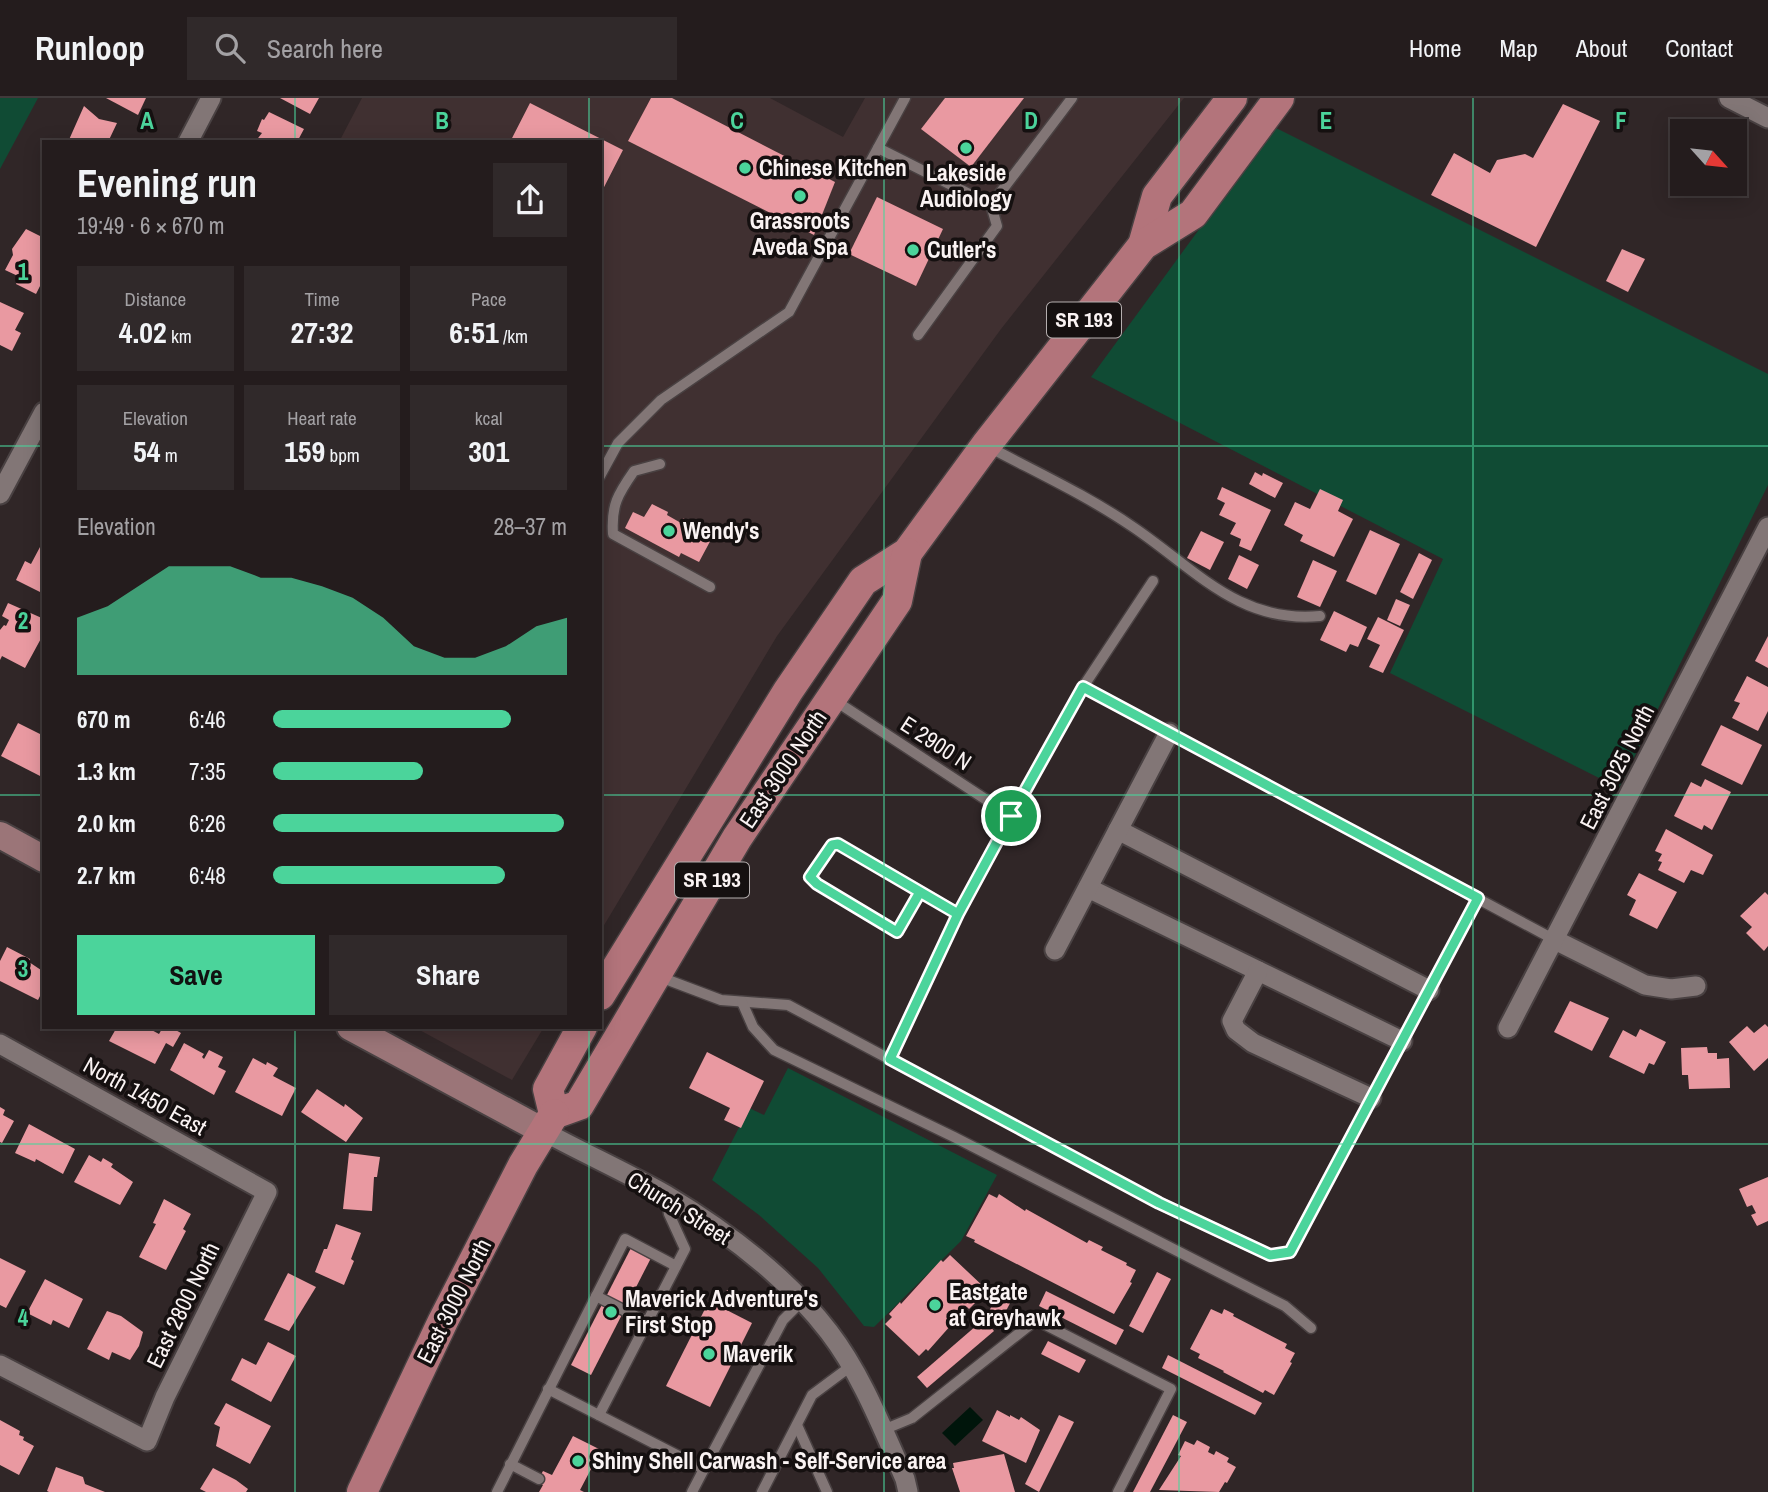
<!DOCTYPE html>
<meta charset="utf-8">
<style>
:root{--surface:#241c1d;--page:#30292a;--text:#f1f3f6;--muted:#a3a1a4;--line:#413a3b;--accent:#4bd49b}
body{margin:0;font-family:"Archivo Narrow",sans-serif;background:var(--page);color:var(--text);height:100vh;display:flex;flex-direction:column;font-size:26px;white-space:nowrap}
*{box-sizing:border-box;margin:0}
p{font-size:23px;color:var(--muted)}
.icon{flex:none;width:38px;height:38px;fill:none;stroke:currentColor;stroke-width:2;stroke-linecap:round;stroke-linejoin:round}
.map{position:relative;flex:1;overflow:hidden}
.side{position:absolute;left:42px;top:42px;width:560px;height:889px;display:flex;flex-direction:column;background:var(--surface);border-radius:0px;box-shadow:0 4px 18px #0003,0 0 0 2px var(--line)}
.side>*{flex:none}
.needle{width:46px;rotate:117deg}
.tools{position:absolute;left:1670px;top:21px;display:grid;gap:14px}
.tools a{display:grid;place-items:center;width:77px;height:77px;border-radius:0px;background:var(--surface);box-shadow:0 4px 18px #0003,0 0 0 2px var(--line);font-size:35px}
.pin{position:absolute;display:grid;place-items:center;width:60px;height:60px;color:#fff;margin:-30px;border:4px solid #fff;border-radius:50%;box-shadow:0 2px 7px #0007}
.round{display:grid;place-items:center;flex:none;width:74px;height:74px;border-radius:0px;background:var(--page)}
.summary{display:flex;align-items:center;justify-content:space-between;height:119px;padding:0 35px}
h1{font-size:38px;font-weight:800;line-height:52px}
.stats{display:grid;grid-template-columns:repeat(3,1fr);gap:10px;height:119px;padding:7px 35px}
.stats div{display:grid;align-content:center;border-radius:0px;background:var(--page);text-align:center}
.stats b{font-size:30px;font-weight:800}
.stats small{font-size:19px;font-weight:400}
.stats p{font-size:19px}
.chart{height:196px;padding:14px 35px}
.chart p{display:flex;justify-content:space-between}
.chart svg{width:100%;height:126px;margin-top:7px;fill:var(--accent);opacity:.7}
.action{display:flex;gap:14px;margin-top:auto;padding:14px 35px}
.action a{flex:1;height:80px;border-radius:0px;background:var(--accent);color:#111;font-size:28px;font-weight:800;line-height:80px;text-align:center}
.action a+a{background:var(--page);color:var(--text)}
ul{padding:0 35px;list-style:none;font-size:23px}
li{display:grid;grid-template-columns:112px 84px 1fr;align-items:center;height:52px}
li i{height:18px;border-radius:9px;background:var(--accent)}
header{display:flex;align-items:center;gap:42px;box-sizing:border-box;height:98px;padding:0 35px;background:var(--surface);border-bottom:2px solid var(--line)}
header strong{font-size:33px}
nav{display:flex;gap:38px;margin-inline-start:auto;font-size:24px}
.search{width:490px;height:63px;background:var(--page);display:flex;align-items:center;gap:18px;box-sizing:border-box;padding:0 24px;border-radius:0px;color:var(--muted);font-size:26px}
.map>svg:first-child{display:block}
</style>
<header>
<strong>Runloop</strong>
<div class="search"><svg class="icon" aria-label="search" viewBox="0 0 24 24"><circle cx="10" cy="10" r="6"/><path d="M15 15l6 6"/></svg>Search here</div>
<nav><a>Home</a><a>Map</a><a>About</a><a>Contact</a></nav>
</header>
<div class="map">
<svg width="1768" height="1394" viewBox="0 0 1768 1394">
<rect width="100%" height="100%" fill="#302627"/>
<g fill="#403031">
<path d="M 362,0 L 770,0 L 843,39 L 865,0 L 1184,0 L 1001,231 L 777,538 L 600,834 L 600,44 L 339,44 Z"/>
<path d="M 414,929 L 544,929 L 512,982 Z"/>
</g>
<g fill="#104b34">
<path d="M 0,0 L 38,0 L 0,71 Z"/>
<path d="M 1274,29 L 1768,276 L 1768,387 L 1619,690 L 1390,575 L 1443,461 L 1091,279 Z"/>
<path d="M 788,970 L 997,1077 L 961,1143 L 874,1229 L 864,1228 L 818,1170 L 759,1117 L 712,1082 L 749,1010 L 764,1017 Z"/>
</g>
<path fill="#00150b" d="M 970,1309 L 983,1322 L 955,1348 L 942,1335 Z"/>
<g fill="#e999a1">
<path d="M 106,0 L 146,0 L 138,17 Z"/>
<path d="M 280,0 L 319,0 L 310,16 Z"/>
<path d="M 651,0 L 672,0 L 835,84 L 814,137 L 628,43 Z"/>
<path d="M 945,0 L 1024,0 L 971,69 L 921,31 Z"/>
<path d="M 530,5 L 623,52 L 600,97 L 600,44 L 510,44 Z"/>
<path d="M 1563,6 L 1600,23 L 1536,149 L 1431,97 L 1454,55 L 1490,75 L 1497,62 L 1525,56 L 1533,60 Z"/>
<path d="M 84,8 L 99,21 L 117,25 L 108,44 L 68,44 Z"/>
<path d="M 269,14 L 304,31 L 297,44 L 255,44 L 262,35 L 257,33 L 262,21 L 264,22 Z"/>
<path d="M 877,99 L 943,131 L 916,188 L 849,156 Z"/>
<path d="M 26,131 L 44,140 L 44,187 L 41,186 L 36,196 L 16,186 L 20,179 L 5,172 L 13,157 L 12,151 Z"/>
<path d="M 1622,151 L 1645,161 L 1628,194 L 1606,183 Z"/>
<path d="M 0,204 L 24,215 L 15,232 L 21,235 L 12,253 L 0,247 Z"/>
<path d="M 1255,374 L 1262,378 L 1263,375 L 1283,385 L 1275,400 L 1249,386 Z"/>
<path d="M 1222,389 L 1271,412 L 1251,453 L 1239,448 L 1241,441 L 1230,436 L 1236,425 L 1219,417 L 1225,405 L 1217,401 Z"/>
<path d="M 1320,391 L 1343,402 L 1338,413 L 1353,421 L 1334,459 L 1300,443 L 1303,437 L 1284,427 L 1295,404 L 1310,411 Z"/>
<path d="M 652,406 L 668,414 L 667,417 L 681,425 L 683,420 L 714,436 L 699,464 L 681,455 L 679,459 L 625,430 L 633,414 L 644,419 Z"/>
<path d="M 1370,432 L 1400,446 L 1376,497 L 1346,483 Z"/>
<path d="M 1201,433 L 1224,444 L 1210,472 L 1187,460 Z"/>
<path d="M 40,449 L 44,451 L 44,496 L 16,482 L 25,463 L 31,466 Z"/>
<path d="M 1419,455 L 1432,462 L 1413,501 L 1400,494 Z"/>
<path d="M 1239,457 L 1259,467 L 1247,491 L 1228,481 Z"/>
<path d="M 1313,462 L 1337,473 L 1320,509 L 1297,499 Z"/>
<path d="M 1396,501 L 1410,507 L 1400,528 L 1387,522 Z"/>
<path d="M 8,505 L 44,521 L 44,535 L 25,570 L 2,558 L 0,562 L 0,532 L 4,527 L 6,528 L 9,522 L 2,518 Z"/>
<path d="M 1334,513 L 1367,529 L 1358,549 L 1350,546 L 1346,554 L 1320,542 Z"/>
<path d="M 1378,519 L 1404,532 L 1383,575 L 1369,569 L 1380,547 L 1367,541 Z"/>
<path d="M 1768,538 L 1768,570 L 1755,563 Z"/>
<path d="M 1747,578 L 1768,589 L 1768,613 L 1758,633 L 1732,620 L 1740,605 L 1734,603 Z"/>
<path d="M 18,625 L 44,638 L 44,680 L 1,658 Z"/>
<path d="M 1721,627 L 1762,647 L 1742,687 L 1701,667 Z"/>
<path d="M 1705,681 L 1731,694 L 1712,732 L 1704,727 L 1702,732 L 1674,718 L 1691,684 L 1701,689 Z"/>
<path d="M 1666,731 L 1713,757 L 1703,777 L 1691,772 L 1684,785 L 1658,772 L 1662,764 L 1658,763 L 1662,756 L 1655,753 Z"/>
<path d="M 1639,775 L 1677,794 L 1657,831 L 1629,817 L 1636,802 L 1627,797 Z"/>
<path d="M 1765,794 L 1768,797 L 1768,848 L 1764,853 L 1746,835 L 1752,829 L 1740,818 Z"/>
<path d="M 7,849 L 30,861 L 29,864 L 44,874 L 44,890 L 38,902 L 0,883 L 0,863 Z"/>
<path d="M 1570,903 L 1609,920 L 1592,953 L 1554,934 Z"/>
<path d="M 1765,926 L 1768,929 L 1768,960 L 1754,973 L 1729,944 L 1747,928 L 1754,935 Z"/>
<path d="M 117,929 L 146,929 L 159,936 L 163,929 L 170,929 L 181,935 L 173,949 L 166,945 L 155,966 L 109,943 Z"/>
<path d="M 1640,931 L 1666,944 L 1654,967 L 1649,965 L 1644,976 L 1609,959 L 1623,932 L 1636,939 Z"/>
<path d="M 184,945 L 204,956 L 202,959 L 204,961 L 209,952 L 223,959 L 218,969 L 226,973 L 214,997 L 170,972 Z"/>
<path d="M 1707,949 L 1708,955 L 1717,955 L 1717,961 L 1729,960 L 1730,990 L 1689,991 L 1688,977 L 1682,977 L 1681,950 Z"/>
<path d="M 707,954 L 764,983 L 741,1030 L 724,1022 L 730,1010 L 689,990 Z"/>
<path d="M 253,960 L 266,967 L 267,964 L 278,970 L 273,978 L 296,990 L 282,1018 L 235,994 Z"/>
<path d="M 317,991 L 344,1009 L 345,1006 L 363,1020 L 346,1044 L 301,1014 Z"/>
<path d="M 0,1009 L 5,1012 L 3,1017 L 14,1023 L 2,1045 L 0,1044 Z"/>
<path d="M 29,1026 L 75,1051 L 63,1076 L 36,1061 L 35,1064 L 15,1055 Z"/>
<path d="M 349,1055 L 380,1059 L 377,1079 L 374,1079 L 372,1113 L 343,1111 Z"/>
<path d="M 89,1057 L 101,1064 L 103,1060 L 113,1066 L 111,1069 L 133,1084 L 120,1107 L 74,1084 Z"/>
<path d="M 1768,1079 L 1768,1123 L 1757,1128 L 1751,1117 L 1756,1115 L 1752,1107 L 1747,1109 L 1739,1091 Z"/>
<path d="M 989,1096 L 997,1100 L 999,1096 L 1025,1113 L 1026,1111 L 1087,1145 L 1089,1142 L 1103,1149 L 1101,1152 L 1127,1165 L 1126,1167 L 1136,1172 L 1130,1184 L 1132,1185 L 1114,1216 L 974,1144 L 975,1142 L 966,1138 Z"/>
<path d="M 164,1101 L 191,1116 L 183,1131 L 186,1133 L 166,1172 L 139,1159 L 156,1126 L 153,1125 Z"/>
<path d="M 336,1126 L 361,1135 L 351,1161 L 354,1163 L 344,1187 L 315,1174 L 324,1151 L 327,1151 Z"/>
<path d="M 631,1150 L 651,1160 L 591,1277 L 571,1267 Z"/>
<path d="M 950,1157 L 985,1190 L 977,1199 L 979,1201 L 969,1211 L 967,1209 L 928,1253 L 926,1251 L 919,1258 L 885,1226 L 892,1219 L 889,1216 L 900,1204 L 901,1206 L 941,1162 L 943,1164 Z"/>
<path d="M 0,1160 L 26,1173 L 6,1210 L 0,1207 Z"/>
<path d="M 1157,1174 L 1171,1181 L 1143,1235 L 1129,1228 Z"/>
<path d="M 288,1175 L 316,1189 L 289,1233 L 264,1222 Z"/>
<path d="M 45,1181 L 83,1201 L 69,1230 L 53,1222 L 51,1227 L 27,1215 Z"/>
<path d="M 1003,1186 L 1017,1192 L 998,1228 L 985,1221 Z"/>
<path d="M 727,1192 L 739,1198 L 733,1209 L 721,1203 Z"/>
<path d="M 1046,1193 L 1124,1232 L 1116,1247 L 1039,1208 Z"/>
<path d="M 709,1203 L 752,1225 L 710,1309 L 666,1288 Z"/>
<path d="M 1211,1211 L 1222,1216 L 1224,1211 L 1234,1216 L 1233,1218 L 1287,1246 L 1285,1250 L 1295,1255 L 1290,1264 L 1292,1265 L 1274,1297 L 1265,1292 L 1263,1295 L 1223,1274 L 1224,1273 L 1198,1260 L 1200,1256 L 1190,1251 Z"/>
<path d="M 107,1213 L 121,1218 L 143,1234 L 139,1248 L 130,1262 L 112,1254 L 109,1262 L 87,1251 Z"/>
<path d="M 984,1221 L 994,1233 L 927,1290 L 917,1279 Z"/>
<path d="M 1048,1243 L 1086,1262 L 1079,1275 L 1041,1256 Z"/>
<path d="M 268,1244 L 296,1258 L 271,1304 L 231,1282 L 242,1260 L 256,1267 Z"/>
<path d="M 1168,1257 L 1262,1305 L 1255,1317 L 1162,1270 Z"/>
<path d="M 226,1305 L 271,1328 L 250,1366 L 216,1348 L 220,1329 L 214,1326 Z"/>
<path d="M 997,1312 L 1010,1319 L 1010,1317 L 1019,1322 L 1021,1319 L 1040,1332 L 1026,1365 L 982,1343 Z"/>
<path d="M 1059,1317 L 1074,1324 L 1039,1394 L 1025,1386 Z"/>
<path d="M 1173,1317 L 1187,1324 L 1150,1394 L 1133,1394 Z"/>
<path d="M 0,1322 L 20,1333 L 19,1337 L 24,1339 L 23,1342 L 34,1348 L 19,1377 L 0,1367 Z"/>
<path d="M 573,1338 L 601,1352 L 580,1392 L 584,1394 L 539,1394 L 543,1387 L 537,1384 L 543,1373 L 552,1377 Z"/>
<path d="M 1197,1342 L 1210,1349 L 1208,1354 L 1214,1357 L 1216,1353 L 1229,1360 L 1227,1364 L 1236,1369 L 1227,1385 L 1225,1384 L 1219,1394 L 1159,1392 L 1181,1358 L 1178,1357 L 1185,1343 L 1194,1347 Z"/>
<path d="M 1004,1356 L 1015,1394 L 960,1394 L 952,1370 L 954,1370 L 953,1365 Z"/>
<path d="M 56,1369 L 83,1379 L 85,1386 L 105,1394 L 49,1394 L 47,1393 Z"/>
<path d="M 213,1370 L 236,1382 L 248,1391 L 246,1394 L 206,1394 L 200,1391 Z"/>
</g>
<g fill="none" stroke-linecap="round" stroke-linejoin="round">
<g stroke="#494142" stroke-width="13">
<g id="lane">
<path d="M 878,50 L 991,107 L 1072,0"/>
<path d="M 918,237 L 997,128 L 991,107"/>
<path d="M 989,349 C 1038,375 1088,398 1133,429 C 1194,470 1239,526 1320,518"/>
<path d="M 660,366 L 634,373 C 618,396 611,407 613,436 L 710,489"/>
<path d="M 600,378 L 618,345 L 661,302 L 789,214 L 905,0"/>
<path d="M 1083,589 L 1153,483"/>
<path d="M 834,602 L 1011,718 L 1083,589 L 1555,842"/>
<path d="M 920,794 L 897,834 L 817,786 L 811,779 L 832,747 L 838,745 L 958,816 L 1011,718"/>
<path d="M 660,879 L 721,902 L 788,907 L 1159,1105 L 1270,1157 L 1290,1154 L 1478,800"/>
<path d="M 742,904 L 753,929 L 774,952 L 954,1039 L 1285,1208 L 1311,1230"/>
<path d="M 890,961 L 958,816"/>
<path d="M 596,1198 L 647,1224"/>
<path d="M 548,1291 L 704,1371 L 783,1222 L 802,1203"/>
<path d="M 599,1317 L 685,1151 L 669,1116 L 666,1098"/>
<path d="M 797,1327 L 827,1394"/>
<path d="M 883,1332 L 912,1320 L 1036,1222 L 1171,1291 L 1118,1394"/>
<path d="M 510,1366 L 539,1381"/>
<path d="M 497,1394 L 625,1141 L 676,1168"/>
<path d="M 692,1394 L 704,1371"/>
<path d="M 762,1394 L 812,1297 L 851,1268"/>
</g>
</g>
<g stroke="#494142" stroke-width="23">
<g id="street">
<path d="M 1729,0 L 1768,20"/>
<path d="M 188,44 L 211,0"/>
<path d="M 0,396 L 44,314"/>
<path d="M 1118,732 L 1429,892"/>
<path d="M 1088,790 L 1402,943"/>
<path d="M 1555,842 L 1645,887 L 1671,891 L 1696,888"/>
<path d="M 1055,852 L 1169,635"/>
<path d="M 1258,873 L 1232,923 L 1236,932 L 1253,945 L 1371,1000"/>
<path d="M 1508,930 L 1768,429"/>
<path d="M 0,946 L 267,1094 L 165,1299 L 147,1343 L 0,1267"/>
<path d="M 543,1033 C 583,1055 626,1074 666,1097 C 726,1133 786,1178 829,1234 C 862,1277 883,1332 905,1381 L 908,1394"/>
</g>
</g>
<g stroke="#494142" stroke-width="30">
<g id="secondary">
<path d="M 0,737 L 44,761"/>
<path d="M 350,929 L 543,1033"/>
</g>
</g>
<g stroke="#494142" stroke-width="33">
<g id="primary">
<path d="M 1143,147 L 1157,98 L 1232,0"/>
<path d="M 600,897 L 788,593 L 863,483 L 907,455 L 986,347 L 1143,147 L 1193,116 L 1279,0"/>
<path d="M 582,929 L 548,991 L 554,1016 L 579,1007 L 737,740 L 897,503 L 907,455"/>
<path d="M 362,1394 L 443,1223 L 523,1067 L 554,1016"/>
</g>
</g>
<use href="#lane" stroke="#827676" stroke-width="10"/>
<use href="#street" stroke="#827676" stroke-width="19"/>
<use href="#secondary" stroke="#9b7578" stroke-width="26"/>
<use href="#primary" stroke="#b3747b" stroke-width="30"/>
</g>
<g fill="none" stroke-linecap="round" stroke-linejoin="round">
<g stroke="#fff" stroke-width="14">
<path id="route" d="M 1011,718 L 958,816 L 838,746 L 832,747 L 810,779 L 817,786 L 897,834 L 920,794 L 958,816 L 890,961 L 1159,1105 L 1270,1157 L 1290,1154 L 1478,800 L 1083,589 L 1011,718"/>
</g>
<use href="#route" stroke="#4bd49b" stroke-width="9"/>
</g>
<path fill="none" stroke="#4bd49b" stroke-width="2" stroke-opacity="0.55" d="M 295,0 L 295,44M 589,0 L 589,44M 884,0 L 884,1394M 1179,0 L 1179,1394M 1473,0 L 1473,1394M 0,348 L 44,348M 600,348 L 1768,348M 0,697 L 44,697M 600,697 L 1768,697M 295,929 L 295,1394M 589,929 L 589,1394M 0,1046 L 1768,1046"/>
<g fill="#4bd49b" stroke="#151010" stroke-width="2.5">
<circle cx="966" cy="50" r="7"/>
<circle cx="745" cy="70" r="7"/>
<circle cx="800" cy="98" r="7"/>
<circle cx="913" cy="152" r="7"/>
<circle cx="669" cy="433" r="7"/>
<circle cx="935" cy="1207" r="7"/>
<circle cx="611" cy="1214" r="7"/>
<circle cx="709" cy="1256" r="7"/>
<circle cx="578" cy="1363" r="7"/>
</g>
<g text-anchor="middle" stroke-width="7" stroke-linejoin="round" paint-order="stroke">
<g fill="#151010" stroke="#b5afaf" stroke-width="2">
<rect x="1047" y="204.5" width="74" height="35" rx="5"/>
<rect x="675" y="764.5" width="74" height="35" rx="5"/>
</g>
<g font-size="21" font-weight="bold" fill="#faf3f3">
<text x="1084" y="229">SR 193</text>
<text x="712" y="789">SR 193</text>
</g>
<g font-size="23" font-weight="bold" fill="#faf3f3" stroke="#151010" text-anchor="start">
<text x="759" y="78">Chinese Kitchen</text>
<text x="966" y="83" text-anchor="middle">Lakeside<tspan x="966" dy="26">Audiology</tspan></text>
<text x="800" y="131" text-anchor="middle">Grassroots<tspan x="800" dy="26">Aveda Spa</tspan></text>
<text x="927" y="160">Cutler's</text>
<text x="683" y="441">Wendy's</text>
<text x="949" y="1202">Eastgate<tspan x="949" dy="26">at Greyhawk</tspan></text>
<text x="625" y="1209">Maverick Adventure's<tspan x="625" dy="26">First Stop</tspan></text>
<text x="723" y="1264">Maverik</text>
<text x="592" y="1371">Shiny Shell Carwash - Self-Service area</text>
</g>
<g font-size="23" fill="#faf3f3" stroke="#151010">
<text transform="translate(936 645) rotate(33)" y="8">E 2900 N</text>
<text transform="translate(1617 669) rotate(-63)" y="8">East 3025 North</text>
<text transform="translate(783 671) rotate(-56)" y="8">East 3000 North</text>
<text transform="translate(145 998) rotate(29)" y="8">North 1450 East</text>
<text transform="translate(679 1110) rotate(32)" y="8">Church Street</text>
<text transform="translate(454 1203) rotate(-63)" y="8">East 3000 North</text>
<text transform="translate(183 1207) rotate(-64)" y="8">East 2800 North</text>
</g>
</g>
<g font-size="23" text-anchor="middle" font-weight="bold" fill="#4bd49b" stroke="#151010" stroke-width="7" stroke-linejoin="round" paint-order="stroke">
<text x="147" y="31">A</text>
<text x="442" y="31">B</text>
<text x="737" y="31">C</text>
<text x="1031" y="31">D</text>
<text x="1326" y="31">E</text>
<text x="1621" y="31">F</text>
<text x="23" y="182">1</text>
<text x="23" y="531">2</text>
<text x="23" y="879">3</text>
<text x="23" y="1228">4</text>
</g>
</svg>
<div class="tools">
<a><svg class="needle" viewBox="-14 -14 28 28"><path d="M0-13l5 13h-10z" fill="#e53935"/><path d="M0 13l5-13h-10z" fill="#a3a1a4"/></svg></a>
</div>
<div class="pin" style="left:1011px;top:718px;background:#1e9e55"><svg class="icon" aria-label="arrive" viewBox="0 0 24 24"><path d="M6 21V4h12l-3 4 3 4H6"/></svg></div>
<section class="side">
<div class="summary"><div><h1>Evening run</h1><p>19:49 · 6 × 670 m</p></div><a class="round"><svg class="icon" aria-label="share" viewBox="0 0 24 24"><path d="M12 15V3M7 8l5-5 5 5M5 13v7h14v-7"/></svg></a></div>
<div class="stats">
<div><p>Distance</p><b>4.02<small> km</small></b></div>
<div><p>Time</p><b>27:32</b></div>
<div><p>Pace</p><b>6:51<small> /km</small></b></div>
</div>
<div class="stats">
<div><p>Elevation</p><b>54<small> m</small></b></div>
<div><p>Heart rate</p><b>159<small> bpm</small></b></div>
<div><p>kcal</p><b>301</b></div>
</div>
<div class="chart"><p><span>Elevation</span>28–37 m</p>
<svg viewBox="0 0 160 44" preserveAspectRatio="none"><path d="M0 44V24L10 20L20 13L30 6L40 6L50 6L60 10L70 10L80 13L90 17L100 24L110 34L120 38L130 38L140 34L150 27L160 24V44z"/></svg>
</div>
<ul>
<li><b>670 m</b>6:46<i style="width:81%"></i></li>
<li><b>1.3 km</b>7:35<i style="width:51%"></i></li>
<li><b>2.0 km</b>6:26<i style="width:99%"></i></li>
<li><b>2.7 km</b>6:48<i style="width:79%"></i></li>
</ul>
<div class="action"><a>Save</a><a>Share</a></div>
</section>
</div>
